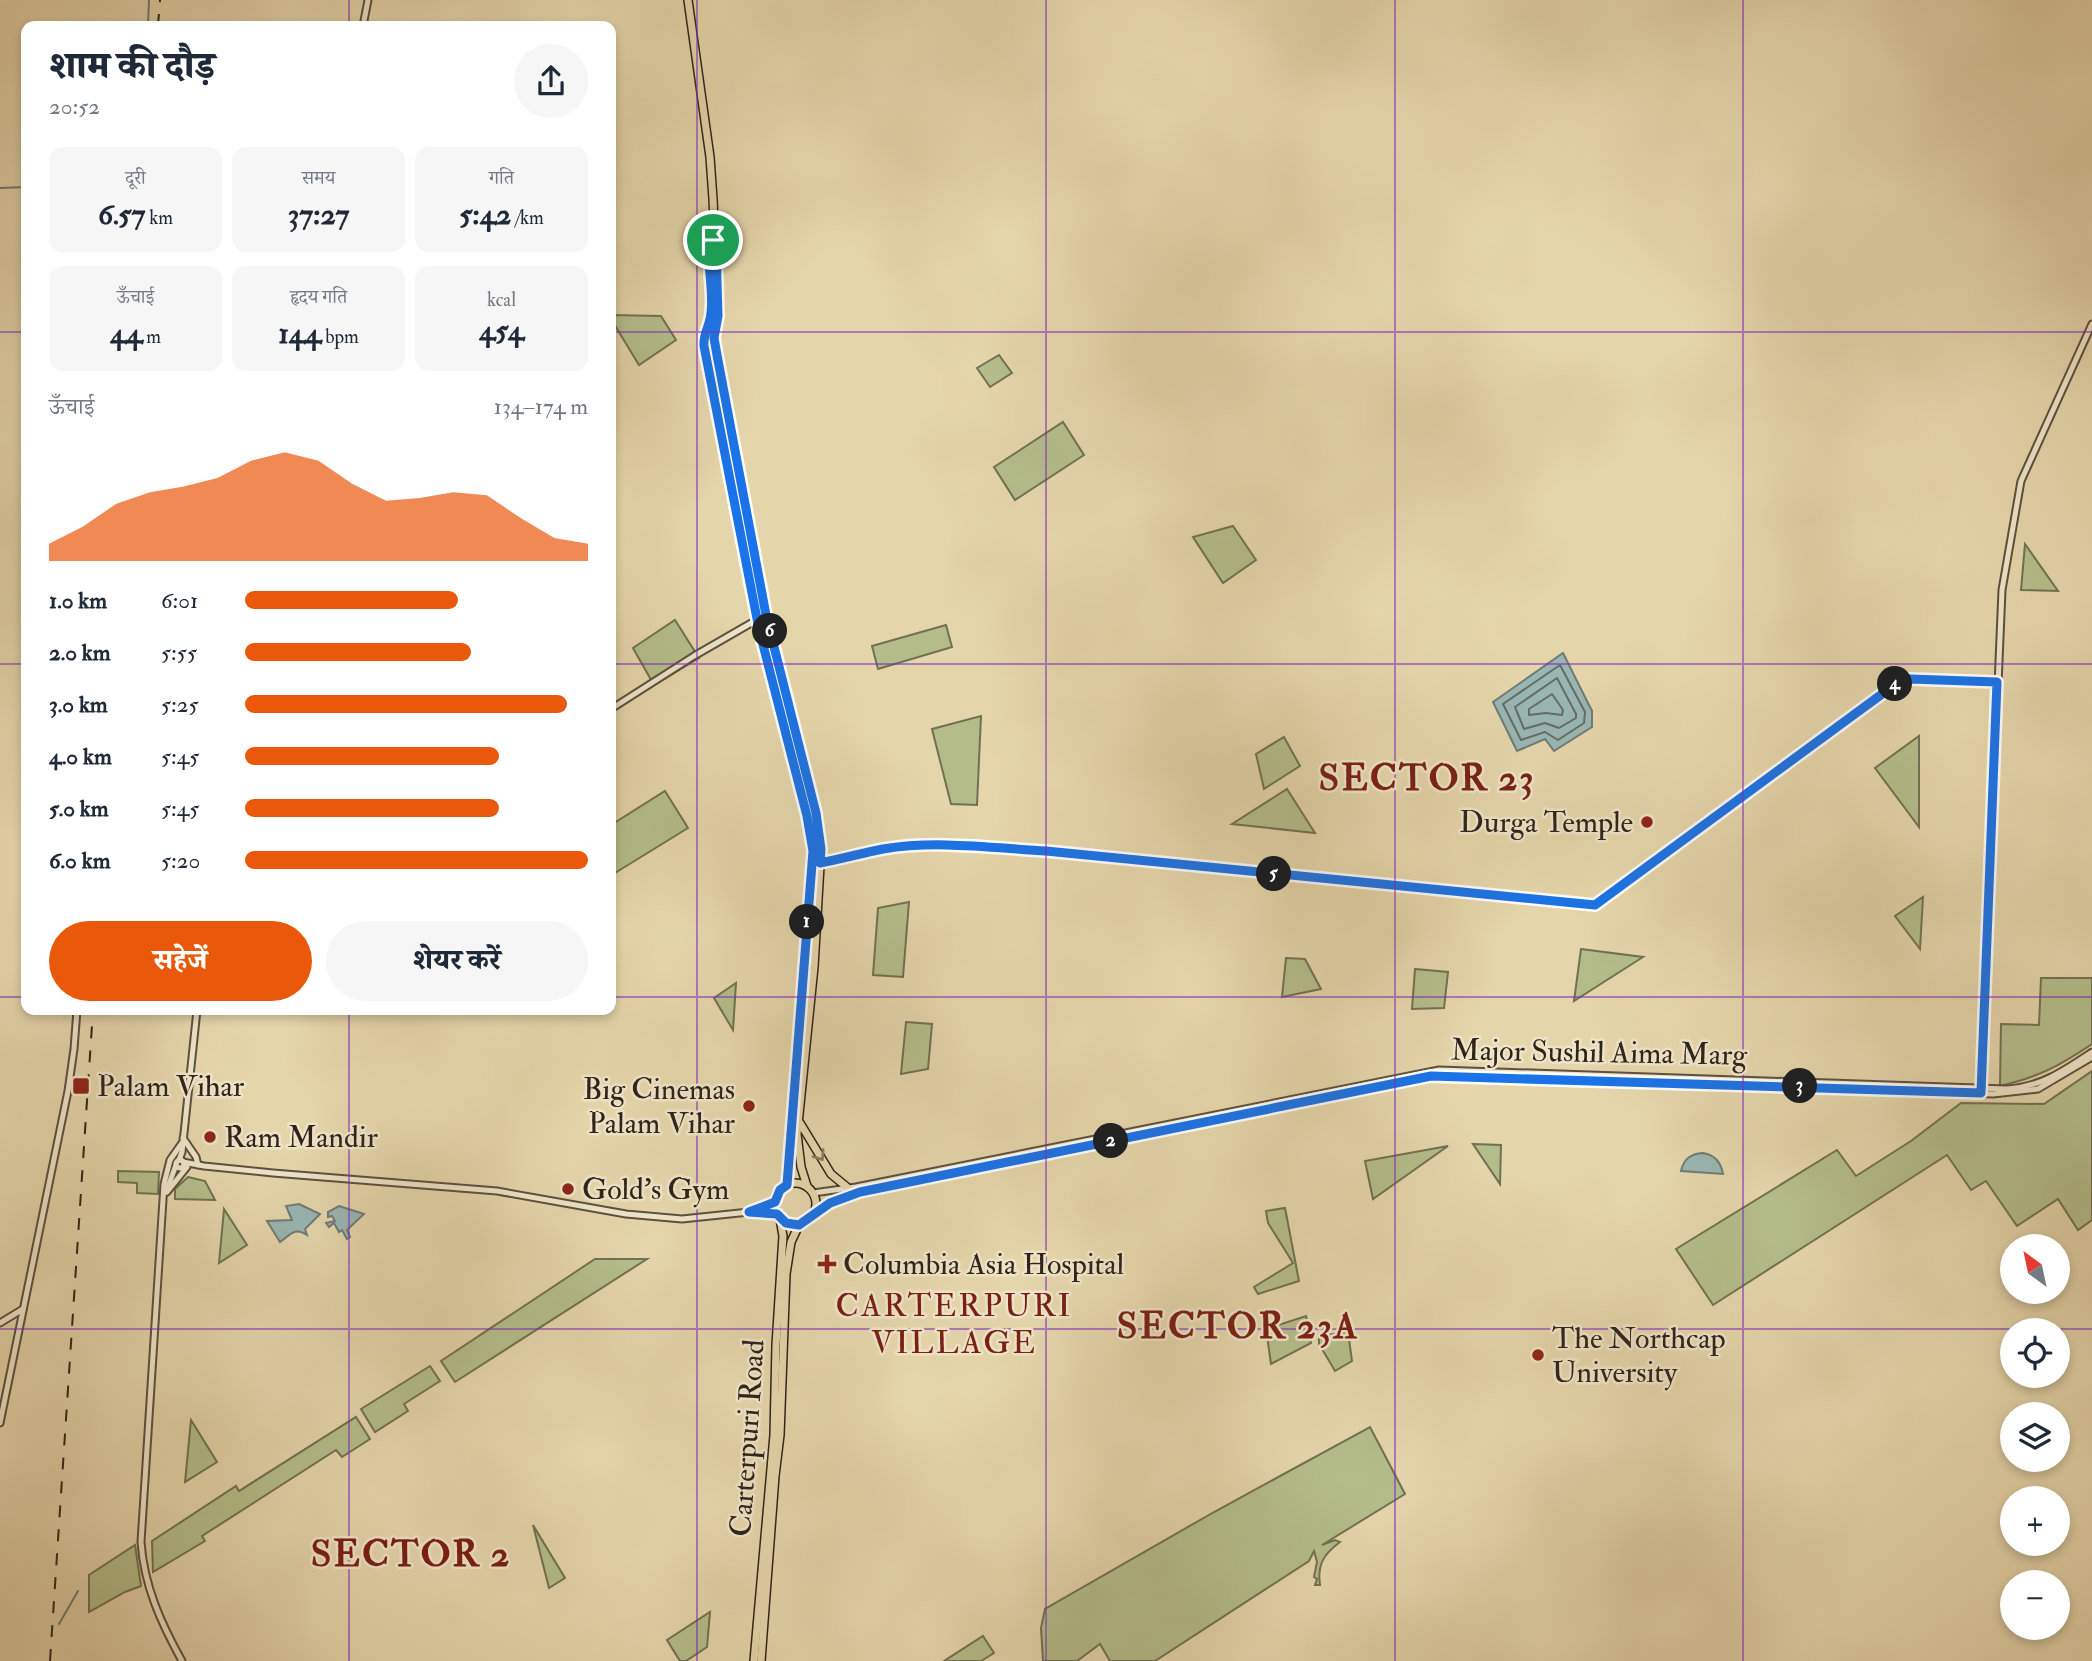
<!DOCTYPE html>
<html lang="hi">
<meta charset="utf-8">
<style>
:root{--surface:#fff;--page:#f6f6f7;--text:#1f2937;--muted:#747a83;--accent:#ea580c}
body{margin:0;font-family:"IM FELL Double Pica","Noto Serif Devanagari",serif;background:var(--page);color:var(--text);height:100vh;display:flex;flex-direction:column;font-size:26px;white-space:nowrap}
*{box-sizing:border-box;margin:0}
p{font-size:23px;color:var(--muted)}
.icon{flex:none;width:38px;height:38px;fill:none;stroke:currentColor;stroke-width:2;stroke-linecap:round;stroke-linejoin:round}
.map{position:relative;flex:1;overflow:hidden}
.details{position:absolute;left:21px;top:21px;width:595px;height:994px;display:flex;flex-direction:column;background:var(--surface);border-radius:14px;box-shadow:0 4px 10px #0003}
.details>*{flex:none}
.needle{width:46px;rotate:327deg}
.controls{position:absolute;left:2000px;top:1234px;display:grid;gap:14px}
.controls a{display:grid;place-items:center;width:70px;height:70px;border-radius:50%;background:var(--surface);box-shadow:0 4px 10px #0003;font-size:35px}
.pin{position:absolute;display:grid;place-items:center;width:60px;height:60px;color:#fff;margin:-30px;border:4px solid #fff;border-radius:50%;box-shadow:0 2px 7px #0007}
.km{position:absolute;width:35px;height:35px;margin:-18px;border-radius:50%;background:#222;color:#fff;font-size:19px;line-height:35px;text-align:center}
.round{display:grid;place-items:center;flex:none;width:74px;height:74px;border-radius:37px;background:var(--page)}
.summary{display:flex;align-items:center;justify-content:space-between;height:119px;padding:0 28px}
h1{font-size:38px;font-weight:800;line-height:52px}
.metrics{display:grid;grid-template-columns:repeat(3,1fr);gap:10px;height:119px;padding:7px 28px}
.metrics div{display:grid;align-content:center;border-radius:14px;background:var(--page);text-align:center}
.metrics b{font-size:30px;font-weight:800}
.metrics small{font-size:19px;font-weight:400}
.metrics p{font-size:19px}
.chart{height:196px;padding:14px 28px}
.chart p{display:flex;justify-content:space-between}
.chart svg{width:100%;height:126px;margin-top:7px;fill:var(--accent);opacity:.7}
.cta{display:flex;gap:14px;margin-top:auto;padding:14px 28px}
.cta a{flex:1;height:80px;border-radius:42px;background:var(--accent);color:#fff;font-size:28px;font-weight:800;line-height:80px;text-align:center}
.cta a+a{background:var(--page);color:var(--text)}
ul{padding:0 28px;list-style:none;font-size:23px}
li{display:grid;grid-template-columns:112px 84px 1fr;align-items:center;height:52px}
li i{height:18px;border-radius:9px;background:var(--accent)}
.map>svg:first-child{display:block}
</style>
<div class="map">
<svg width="2092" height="1661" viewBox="0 0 2092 1661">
<rect width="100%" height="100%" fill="#e5d5ab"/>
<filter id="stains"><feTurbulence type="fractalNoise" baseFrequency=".00286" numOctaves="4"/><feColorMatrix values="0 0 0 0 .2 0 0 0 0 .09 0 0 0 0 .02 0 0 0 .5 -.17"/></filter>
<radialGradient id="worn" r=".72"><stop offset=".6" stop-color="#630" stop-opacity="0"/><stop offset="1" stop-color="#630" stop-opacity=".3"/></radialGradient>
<g fill="#b4bd8a" stroke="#727052" stroke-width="2">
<path d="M 611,315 L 661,316 L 676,340 L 639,365 L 611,319 Z"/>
<path d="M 999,355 L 1012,373 L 990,387 L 977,368 Z"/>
<path d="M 1063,422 L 1084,455 L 1015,500 L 994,467 Z"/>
<path d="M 1233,526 L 1256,560 L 1223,583 L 1193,537 Z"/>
<path d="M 2025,544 L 2058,591 L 2021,590 Z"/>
<path d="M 675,620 L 699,658 L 654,685 L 633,648 Z"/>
<path d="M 946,625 L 952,647 L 878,669 L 872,646 Z"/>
<path d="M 981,716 L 977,805 L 951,804 L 932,729 Z"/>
<path d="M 1919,736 L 1919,827 L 1875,768 Z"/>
<path d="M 1284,737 L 1300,766 L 1264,789 L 1256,754 Z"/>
<path d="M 1287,789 L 1315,833 L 1232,824 Z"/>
<path d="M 665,791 L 688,828 L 615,873 L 611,867 L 611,825 Z"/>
<path d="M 1923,897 L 1920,949 L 1895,916 Z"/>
<path d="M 909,902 L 903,977 L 873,975 L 878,908 Z"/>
<path d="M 1581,949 L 1643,957 L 1574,1001 Z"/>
<path d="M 1286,958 L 1305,959 L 1321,989 L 1282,997 Z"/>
<path d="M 1415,969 L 1448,972 L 1444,1008 L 1412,1009 Z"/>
<path d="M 2041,978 L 2092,978 L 2092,1044 C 2059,1066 2039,1077 2000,1086 L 2001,1024 L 2039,1025 Z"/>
<path d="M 736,983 L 733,1030 L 714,998 Z"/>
<path d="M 906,1022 L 932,1024 L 928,1069 L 901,1074 Z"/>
<path d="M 2092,1071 L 2092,1220 L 2078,1230 L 2058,1199 L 2017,1226 L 1986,1181 L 1971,1190 L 1947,1155 L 1713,1305 L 1676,1249 L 1837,1150 L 1856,1176 L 1911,1141 L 1961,1103 L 2044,1104 Z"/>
<path d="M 1473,1144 L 1501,1145 L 1500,1184 Z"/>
<path d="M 1448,1146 L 1373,1199 L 1365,1161 Z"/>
<path d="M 118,1171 L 159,1172 L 158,1194 L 137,1193 L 137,1183 L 118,1182 Z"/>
<path d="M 188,1177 L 205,1181 L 215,1200 L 175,1199 L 175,1189 Z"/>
<path d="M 1285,1208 L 1299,1281 L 1258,1294 L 1254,1287 L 1293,1263 L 1268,1223 L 1266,1211 Z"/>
<path d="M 224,1209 L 247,1245 L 219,1263 Z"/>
<path d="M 595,1259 L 647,1259 L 455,1382 L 441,1361 Z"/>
<path d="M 1306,1316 L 1311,1343 L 1271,1364 L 1266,1329 Z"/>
<path d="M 1348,1332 L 1352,1361 L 1335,1371 L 1319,1344 L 1319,1336 Z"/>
<path d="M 430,1366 L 440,1381 L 404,1404 L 408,1411 L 375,1432 L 361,1409 Z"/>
<path d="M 356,1417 L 370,1439 L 342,1457 L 336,1450 L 202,1536 L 205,1541 L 153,1572 L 152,1541 L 236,1486 L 239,1491 Z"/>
<path d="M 191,1420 L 217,1462 L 185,1482 Z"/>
<path d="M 1370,1427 L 1405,1494 L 1322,1545 L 1335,1540 L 1340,1542 C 1324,1554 1317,1564 1320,1585 L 1315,1585 L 1317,1579 L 1314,1577 L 1317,1562 L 1314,1551 L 1309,1561 L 1155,1661 L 1110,1661 L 1100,1644 L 1077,1661 L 1043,1661 L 1041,1628 L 1045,1609 L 1214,1512 Z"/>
<path d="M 533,1525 L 565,1578 L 549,1588 Z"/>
<path d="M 135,1545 L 141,1586 L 125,1592 L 89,1612 L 89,1575 Z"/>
<path d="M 710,1612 L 707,1647 L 686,1661 L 680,1661 L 667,1640 Z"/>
<path d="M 983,1636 L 994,1653 L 981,1661 L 944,1661 Z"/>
</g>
<g fill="#99b6b3" stroke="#6f7b76" stroke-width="2">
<path d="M 1563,653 L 1592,711 L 1592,727 L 1554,751 L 1545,739 L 1517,751 L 1493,702 Z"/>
<path d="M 1703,1153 C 1715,1155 1721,1162 1723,1174 L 1681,1171 C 1684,1158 1691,1154 1703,1153 Z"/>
<path d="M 299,1204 L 320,1214 L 305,1229 L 307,1235 C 295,1227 291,1234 280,1242 L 267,1221 L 292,1220 L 286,1206 Z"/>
<path d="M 339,1206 L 364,1214 L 347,1230 L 350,1237 L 347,1239 L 342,1230 L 339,1232 L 334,1223 L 329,1227 L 326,1223 L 335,1221 L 332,1216 L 328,1217 L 328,1212 Z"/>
</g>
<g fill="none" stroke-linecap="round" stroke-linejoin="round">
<g stroke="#646c66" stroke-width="2">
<path d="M 1560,665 L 1585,712 L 1584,723 L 1558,740 L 1545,732 L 1521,740 L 1503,704 Z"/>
<path d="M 1557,678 L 1576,714 L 1576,718 L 1559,728 L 1545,723 L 1524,729 L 1515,707 Z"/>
<path d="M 1552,694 L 1563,710 L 1562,715 L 1546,713 L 1529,715 L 1529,709 Z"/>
</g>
<g stroke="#6f7b76" stroke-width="2">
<path d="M 148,26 L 149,0"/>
<path d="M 0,188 L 26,187"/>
<path d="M 59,1624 L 78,1591"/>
</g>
<g stroke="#5c503e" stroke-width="9">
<g id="minor">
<path d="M 363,26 L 368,0"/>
<path d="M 611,709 L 694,656 L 760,618"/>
<path d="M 819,864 L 885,849 L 915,846 L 976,847 L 1046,851 L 1595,905 L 1897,683 L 1910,679 L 1997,682"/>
<path d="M 1981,1090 L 2002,590 L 2021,481 L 2092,324"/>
<path d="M 183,1138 L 196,1157 L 198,1165"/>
<circle cx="180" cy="1164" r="4"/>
<path d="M 179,1160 L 182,1152 L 197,1010"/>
<path d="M 183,1162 L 204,1166 L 273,1173 L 497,1191 L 626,1214 L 682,1219 L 749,1212 L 777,1214"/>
<path d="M 166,1192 L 176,1165"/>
<path d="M 167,1192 L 187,1167"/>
<path d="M 813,1193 L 856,1187 L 1439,1070 L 2007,1089 C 2041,1087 2065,1070 2092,1052"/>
<path d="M 752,1211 L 775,1202"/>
<path d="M 815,1212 L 836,1200 L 860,1192 L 1431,1076 L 1620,1080 L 1993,1094 L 2038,1089 L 2092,1057"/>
<path d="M 0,1323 L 23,1309"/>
<path d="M 0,1423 L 68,1091 L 74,1049 L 77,1010"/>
<path d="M 182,1661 C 161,1623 144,1586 141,1542 L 164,1184 L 170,1160 L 182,1143"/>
</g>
</g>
<g stroke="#2f231a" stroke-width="10">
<g id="major">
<path d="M 688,0 L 710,157 L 713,199 L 718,310 L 714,338 L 767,619 L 816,813 L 821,849 L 814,967 L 797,1134 L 801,1167 L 807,1186"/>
<path d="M 713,241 C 704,266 716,294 710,319 C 708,329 703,335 704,346 L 759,629 L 807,816 L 813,851 L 787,1185"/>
<path d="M 800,1123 L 831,1174 L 848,1188"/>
<circle cx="795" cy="1204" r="21"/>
<path d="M 754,1661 L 774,1435 L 776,1345 L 783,1236 L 780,1219"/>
<path d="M 761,1661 L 775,1476 L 780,1435 L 786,1274 L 791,1242 L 799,1225"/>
</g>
</g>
<use href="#minor" stroke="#eee4c8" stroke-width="5"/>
<use href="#major" stroke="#e5d5ab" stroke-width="7"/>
<g stroke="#2f231a" stroke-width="2" stroke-dasharray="12 12" stroke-linecap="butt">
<path d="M 158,26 L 160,0"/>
<path d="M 50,1661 L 93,1010"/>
</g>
</g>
<defs><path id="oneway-chevron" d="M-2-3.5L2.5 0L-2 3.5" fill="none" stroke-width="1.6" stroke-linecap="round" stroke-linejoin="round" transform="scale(1.75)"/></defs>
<use stroke="#8a7c62" href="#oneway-chevron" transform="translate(820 1156) rotate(56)"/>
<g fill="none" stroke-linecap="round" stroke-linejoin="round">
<g stroke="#fff" stroke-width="14">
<path id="route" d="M 713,240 L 716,249 L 718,316 L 714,338 L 717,355 L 766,615 L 816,813 L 821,849 L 820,863 C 841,859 862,853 883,849 C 936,840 993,848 1046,851 L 1595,905 L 1897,683 L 1910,679 L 1997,682 L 1981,1093 L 1431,1076 L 860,1192 L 830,1203 L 799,1225 L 786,1223 L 777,1214 L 749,1212 L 775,1202 L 780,1190 L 787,1185 L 813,851 L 807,816 L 759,629 L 704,346 C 703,335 708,329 710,319 C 716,293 704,265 713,240 Z"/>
</g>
<use href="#route" stroke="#1a73e8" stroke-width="9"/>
</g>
<path fill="none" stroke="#7b2cbf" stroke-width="2" stroke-opacity="0.55" d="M 349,0 L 349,26M 697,0 L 697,1661M 1046,0 L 1046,1661M 1395,0 L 1395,1661M 1743,0 L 1743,1661M 0,332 L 26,332M 611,332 L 2092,332M 0,664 L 26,664M 611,664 L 2092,664M 0,997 L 26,997M 611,997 L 2092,997M 349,1010 L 349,1661M 0,1329 L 2092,1329"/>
<g fill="#8f2418" stroke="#eee4c8" stroke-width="2.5">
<circle cx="1647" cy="822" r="7"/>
<rect x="72" y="1077" width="18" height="18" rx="3.5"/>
<circle cx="749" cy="1106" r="7"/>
<circle cx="210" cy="1137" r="7"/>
<circle cx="568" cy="1189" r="7"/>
<path d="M823.5 1253.5h7v7h7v7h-7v7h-7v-7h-7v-7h7z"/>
<circle cx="1538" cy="1355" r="7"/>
</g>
<g text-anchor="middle" stroke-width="5" stroke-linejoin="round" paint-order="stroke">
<g font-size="30" fill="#2f231a" stroke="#eee4c8" text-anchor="start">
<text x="1633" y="832" text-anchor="end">Durga Temple</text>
<text x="97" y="1096">Palam Vihar</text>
<text x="735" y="1099" text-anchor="end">Big Cinemas<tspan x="735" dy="34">Palam Vihar</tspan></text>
<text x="224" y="1147">Ram Mandir</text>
<text x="582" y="1199">Gold's Gym</text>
<text x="843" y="1274">Columbia Asia Hospital</text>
<text x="1552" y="1348">The Northcap<tspan x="1552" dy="34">University</tspan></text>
</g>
<g font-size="30" fill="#2f231a" stroke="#eee4c8">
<text transform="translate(1599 1052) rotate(1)" y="10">Major Sushil Aima Marg</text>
<text transform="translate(747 1438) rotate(-86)" y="10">Carterpuri Road</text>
</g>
<g font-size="32" letter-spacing="2" fill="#7a1f14" stroke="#eee4c8">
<text x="954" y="1316">CARTERPURI<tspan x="954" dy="37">VILLAGE</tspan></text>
</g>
<g font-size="37" font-weight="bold" letter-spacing="2" fill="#7a1f14" stroke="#eee4c8">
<text x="1427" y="790">SECTOR 23</text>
<text x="1238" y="1338">SECTOR 23A</text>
<text x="411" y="1566">SECTOR 2</text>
</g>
</g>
<rect width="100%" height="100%" filter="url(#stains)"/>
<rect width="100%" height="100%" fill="url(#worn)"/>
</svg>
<div class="controls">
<a><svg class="needle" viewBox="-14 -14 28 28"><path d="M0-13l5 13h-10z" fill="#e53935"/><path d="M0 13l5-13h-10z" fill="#747a83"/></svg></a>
<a><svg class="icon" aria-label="locate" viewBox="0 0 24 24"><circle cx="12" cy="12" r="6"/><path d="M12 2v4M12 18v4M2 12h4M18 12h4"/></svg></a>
<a><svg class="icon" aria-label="layers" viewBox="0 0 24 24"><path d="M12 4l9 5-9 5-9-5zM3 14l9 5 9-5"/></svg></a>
<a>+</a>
<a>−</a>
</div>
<div class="pin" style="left:713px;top:240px;background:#1e9e55"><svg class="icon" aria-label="arrive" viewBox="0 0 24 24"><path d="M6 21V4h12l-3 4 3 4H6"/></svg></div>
<b class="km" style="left:807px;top:922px">1</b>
<b class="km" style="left:1111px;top:1141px">2</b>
<b class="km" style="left:1800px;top:1086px">3</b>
<b class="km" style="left:1895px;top:684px">4</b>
<b class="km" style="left:1274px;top:874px">5</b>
<b class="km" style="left:770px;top:631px">6</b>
<section class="details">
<div class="summary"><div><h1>शाम की दौड़</h1><p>20:52</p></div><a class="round"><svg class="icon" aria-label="share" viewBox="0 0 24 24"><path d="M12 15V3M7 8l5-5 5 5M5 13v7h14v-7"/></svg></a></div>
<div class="metrics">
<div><p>दूरी</p><b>6.57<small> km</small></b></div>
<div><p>समय</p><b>37:27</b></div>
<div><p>गति</p><b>5:42<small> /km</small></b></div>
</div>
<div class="metrics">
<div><p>ऊँचाई</p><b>44<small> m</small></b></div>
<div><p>हृदय गति</p><b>144<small> bpm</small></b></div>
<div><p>kcal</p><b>454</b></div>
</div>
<div class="chart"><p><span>ऊँचाई</span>134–174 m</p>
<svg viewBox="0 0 160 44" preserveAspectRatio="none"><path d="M0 44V38L10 32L20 24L30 20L40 18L50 15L60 9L70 6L80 9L90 17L100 23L110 22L120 20L130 21L140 29L150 36L160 38V44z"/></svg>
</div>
<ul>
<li><b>1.0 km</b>6:01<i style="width:62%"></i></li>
<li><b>2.0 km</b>5:55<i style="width:66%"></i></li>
<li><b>3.0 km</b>5:25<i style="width:94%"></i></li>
<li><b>4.0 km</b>5:45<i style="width:74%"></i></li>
<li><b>5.0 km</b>5:45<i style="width:74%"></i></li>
<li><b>6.0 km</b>5:20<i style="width:100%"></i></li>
</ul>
<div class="cta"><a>सहेजें</a><a>शेयर करें</a></div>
</section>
</div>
